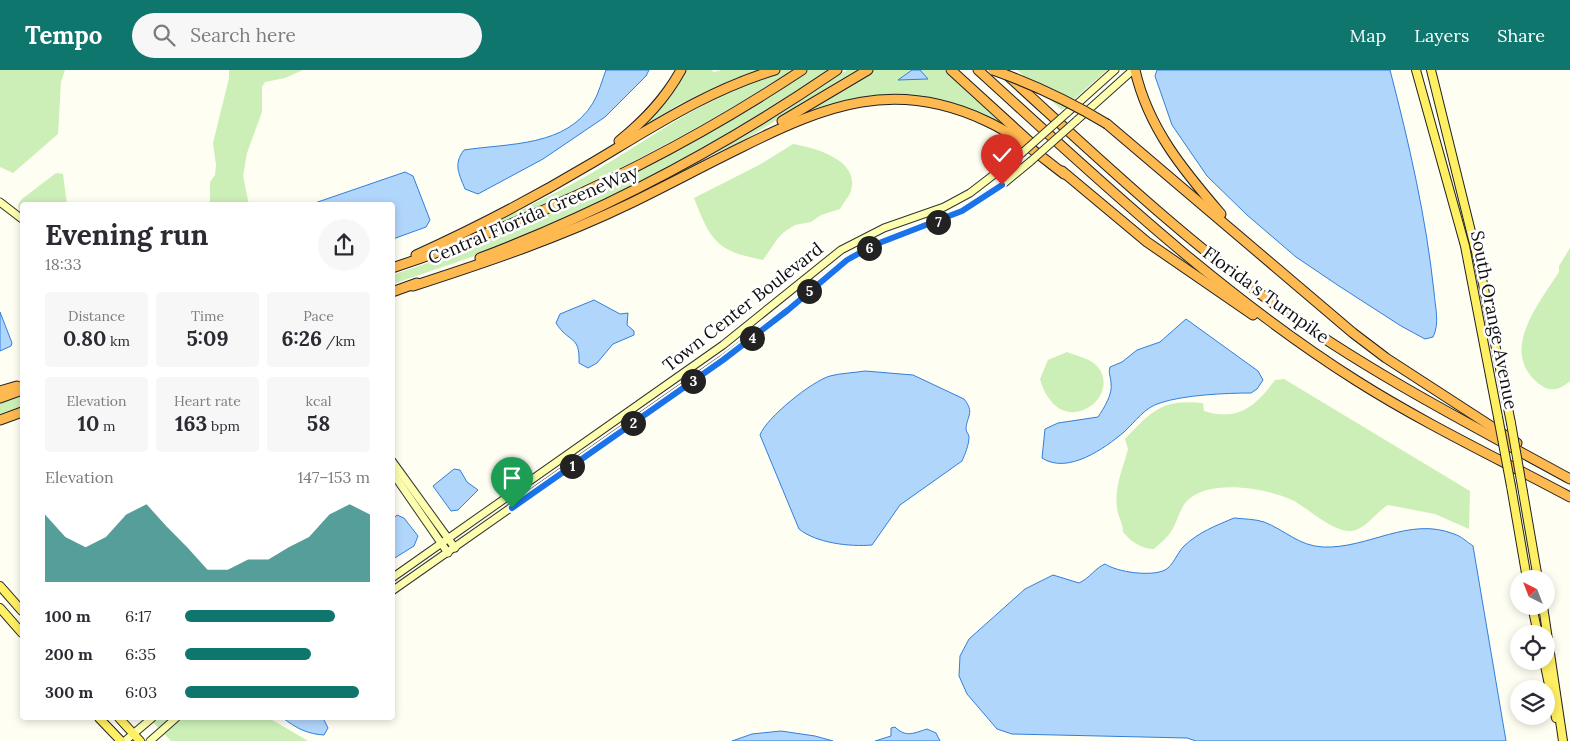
<!DOCTYPE html>
<meta charset="utf-8">
<style>
:root{--surface:#fff;--page:#f7f7f7;--text:#2b2b33;--muted:#7c7c81;--accent:#0f766e}
body{margin:0;font-family:Lora,serif;background:var(--page);color:var(--text);height:100vh;display:flex;flex-direction:column;font-size:19px;white-space:nowrap}
*{box-sizing:border-box;margin:0}
p{font-size:16px;color:var(--muted)}
.icon{flex:none;width:28px;height:28px;fill:none;stroke:currentColor;stroke-width:2;stroke-linecap:round;stroke-linejoin:round}
.map{position:relative;flex:1;overflow:hidden}
.side{position:absolute;left:20px;top:132px;width:375px;height:518px;display:flex;flex-direction:column;background:var(--surface);border-radius:5px;box-shadow:0 2px 8px #0003}
.side>*{flex:none}
.needle{width:32px;rotate:318deg}
.controls{position:absolute;left:1510px;top:500px;display:grid;gap:10px}
.controls a{display:grid;place-items:center;width:45px;height:45px;border-radius:50%;background:var(--surface);box-shadow:0 2px 8px #0003;font-size:25px}
.pin{position:absolute;display:grid;place-items:center;width:42px;height:42px;color:#fff;margin:-51px -21px;border-radius:50% 50% 50% 0;rotate:-45deg;box-shadow:0 0 5px #0007}
.pin .icon{rotate:45deg}
.km{position:absolute;width:25px;height:25px;margin:-12px;border-radius:50%;background:#222;color:#fff;font-size:14px;line-height:25px;text-align:center}
.round{display:grid;place-items:center;flex:none;width:52px;height:52px;border-radius:26px;background:var(--page)}
.head{display:flex;align-items:center;justify-content:space-between;height:85px;padding:0 25px}
h1{font-size:28px;font-weight:700;line-height:38px}
.metrics{display:grid;grid-template-columns:repeat(3,1fr);gap:8px;height:85px;padding:5px 25px}
.metrics div{display:grid;align-content:center;border-radius:5px;background:var(--page);text-align:center}
.metrics b{font-size:21px;font-weight:700}
.metrics small{font-size:14px;font-weight:400}
.metrics p{font-size:14px}
.chart{height:140px;padding:10px 25px}
.chart p{display:flex;justify-content:space-between}
.chart svg{width:100%;height:90px;margin-top:5px;fill:var(--accent);opacity:.7}
ul{padding:0 25px;list-style:none;font-size:16px}
li{display:grid;grid-template-columns:80px 60px 1fr;align-items:center;height:38px}
li i{height:12px;border-radius:6px;background:var(--accent)}
header{display:flex;align-items:center;gap:30px;box-sizing:border-box;height:70px;padding:0 25px;background:var(--accent);color:#fff}
header strong{font-size:24px}
nav{display:flex;gap:28px;margin-inline-start:auto;font-size:18px}
.search{width:350px;height:45px;background:var(--page);display:flex;align-items:center;gap:12px;box-sizing:border-box;padding:0 18px;border-radius:28px;color:var(--muted);font-size:19px}
.map>svg:first-child{display:block}
</style>
<header>
<strong>Tempo</strong>
<div class="search"><svg class="icon" aria-label="search" viewBox="0 0 24 24"><circle cx="10" cy="10" r="6"/><path d="M15 15l6 6"/></svg>Search here</div>
<nav><a>Map</a><a>Layers</a><a>Share</a></nav>
</header>
<div class="map">
<svg width="1570" height="671" viewBox="0 0 1570 671">
<rect width="100%" height="100%" fill="#fffef3"/>
<g fill="#ccefb7">
<path d="M 0,0 L 65,0 L 61,12 L 58,64 L 13,103 L 0,97 Z"/>
<path d="M 229,0 L 303,0 L 285,8 L 265,12 L 262,17 L 262,42 L 247,83 L 243,106 L 249,135 L 207,135 L 210,131 L 210,112 L 215,105 L 216,95 L 213,73 L 229,8 Z"/>
<path d="M 686,0 L 711,0 L 714,2 L 721,0 L 792,0 C 688,68 579,121 464,168 L 463,166 C 509,145 556,125 600,98 C 647,70 691,38 742,16 L 738,7 L 678,35 L 645,56 L 668,28 Z"/>
<path d="M 809,0 L 829,0 L 764,43 L 673,96 L 583,141 L 489,181 L 393,214 L 392,202 L 395,204 L 463,181 L 474,173 L 551,142 L 775,22 Z"/>
<path d="M 847,0 L 859,0 L 744,70 L 712,85 L 785,41 Z"/>
<path d="M 872,0 L 912,0 L 899,10 L 907,9 L 920,0 L 944,0 L 1014,61 L 967,40 L 862,28 L 812,40 Z"/>
<path d="M 1017,0 L 1107,0 L 1062,40 Z"/>
<path d="M 793,74 C 816,78 860,90 851,121 C 849,127 843,133 840,139 L 821,145 L 811,152 L 795,155 L 784,162 L 778,168 L 763,190 C 717,181 711,172 694,128 L 759,95 Z"/>
<path d="M 56,103 L 63,104 L 67,135 L 22,135 L 22,153 L 18,135 L 22,129 Z"/>
<path d="M 1570,178 L 1570,311 C 1562,318 1552,323 1542,316 C 1497,284 1537,236 1559,202 L 1559,196 Z"/>
<path d="M 1067,282 C 1077,286 1088,288 1096,295 C 1123,323 1072,365 1048,327 C 1044,322 1042,315 1040,309 L 1048,290 Z"/>
<path d="M 1284,309 L 1470,421 L 1469,459 L 1435,444 L 1388,435 C 1375,443 1366,459 1352,461 C 1333,463 1307,437 1292,430 C 1266,418 1208,408 1186,432 C 1179,440 1177,454 1170,463 C 1166,469 1159,474 1154,479 C 1142,479 1131,472 1123,462 C 1123,453 1118,447 1117,438 C 1114,418 1123,398 1128,379 L 1125,369 C 1152,341 1161,329 1203,333 L 1204,341 C 1238,352 1256,336 1275,310 Z"/>
<path d="M 22,325 L 22,338 L 0,346 L 0,333 Z"/>
<path d="M 149,648 L 269,648 L 308,671 L 171,671 Z"/>
</g>
<g fill="#b1d6fc" stroke="#317fdb">
<path d="M 606,0 L 649,0 L 646,6 L 605,47 L 543,89 L 478,124 L 465,119 C 459,104 453,94 464,80 C 510,73 566,77 593,33 C 599,23 602,10 606,0 Z"/>
<path d="M 912,0 L 920,0 L 928,9 L 898,10 Z"/>
<path d="M 1157,0 L 1390,0 C 1409,73 1426,147 1434,222 C 1435,236 1440,254 1433,267 L 1425,269 L 1401,256 L 1339,216 L 1296,187 L 1247,145 L 1207,106 L 1172,55 L 1155,6 Z"/>
<path d="M 405,102 L 413,106 L 430,150 L 426,157 L 393,169 L 392,135 L 309,135 Z"/>
<path d="M 594,230 L 620,244 L 628,243 L 627,255 L 634,261 L 634,265 L 613,274 L 597,293 L 588,298 L 579,293 C 580,264 569,274 556,253 L 560,244 Z"/>
<path d="M 0,242 L 12,273 L 11,276 L 0,281 Z"/>
<path d="M 1186,249 L 1258,301 L 1263,310 L 1257,319 L 1251,323 C 1226,323 1183,325 1160,333 C 1145,337 1135,352 1124,362 C 1105,378 1068,405 1042,388 L 1045,359 L 1058,353 L 1098,347 C 1104,338 1113,324 1111,313 C 1111,307 1108,303 1110,297 L 1122,292 L 1137,280 L 1160,272 Z"/>
<path d="M 865,301 L 913,305 L 964,329 C 975,343 967,345 966,359 C 966,362 969,364 969,367 C 969,375 965,384 962,391 L 900,435 L 872,475 C 850,477 816,473 799,459 L 760,365 C 766,348 812,311 830,306 C 841,303 853,303 865,301 Z"/>
<path d="M 454,399 L 460,400 L 467,412 L 478,420 L 458,440 L 451,441 L 433,416 Z"/>
<path d="M 397,445 L 404,448 L 418,466 L 414,476 L 393,489 L 393,449 Z"/>
<path d="M 1234,448 C 1244,449 1255,449 1264,452 C 1285,460 1299,476 1323,477 C 1368,479 1409,446 1454,464 C 1461,466 1467,472 1473,476 L 1506,671 L 1196,671 L 1187,668 L 1012,664 L 997,659 L 967,624 L 959,606 L 960,586 L 969,569 L 1025,519 L 1053,505 L 1079,513 C 1090,508 1095,498 1105,494 C 1117,502 1151,507 1165,500 C 1173,496 1177,483 1184,476 C 1199,462 1215,456 1234,448 Z"/>
<path d="M 283,648 L 323,648 L 328,658 L 324,665 C 307,664 296,658 283,648 Z"/>
<path d="M 895,657 C 906,668 914,663 927,659 L 936,663 L 940,671 L 875,671 L 891,666 L 891,658 Z"/>
<path d="M 781,661 L 815,666 L 833,671 L 732,671 L 752,664 Z"/>
</g>
<g fill="none" stroke-linecap="round" stroke-linejoin="round">
<g stroke="#323232" stroke-width="9">
<g id="secondary">
<path d="M 1067,43 L 1115,0"/>
<path d="M 1076,51 L 1133,0"/>
<path d="M 0,132 L 22,149"/>
<path d="M 392,391 L 455,478"/>
<path d="M 392,402 L 448,483"/>
<path d="M 392,508 L 723,275 L 841,180 L 884,158 L 944,137 L 970,123 L 1022,83"/>
<path d="M 392,521 L 723,289 L 788,240 L 847,190 L 874,175 L 962,141 L 1002,115 L 1031,91"/>
<path d="M 125,671 L 152,648"/>
<path d="M 150,671 L 176,648"/>
</g>
</g>
<g stroke="#212121" stroke-width="10">
<g id="primary">
<path d="M 1416,0 L 1465,176 L 1498,347"/>
<path d="M 1431,0 L 1479,194 L 1511,353"/>
<path d="M 1511,416 L 1527,509"/>
<path d="M 1523,422 L 1538,509"/>
<path d="M 0,516 L 22,541"/>
<path d="M 1532,536 L 1538,564"/>
<path d="M 1543,536 L 1563,671"/>
<path d="M 0,538 L 22,563"/>
<path d="M 1544,591 L 1556,648"/>
<path d="M 99,648 L 121,671"/>
<path d="M 119,648 L 140,671"/>
</g>
</g>
<g stroke="#212121" stroke-width="11">
<g id="highway">
<path d="M 951,0 L 1030,72"/>
<path d="M 978,0 C 1099,110 1218,223 1357,311 C 1425,354 1499,389 1570,427"/>
<path d="M 1135,0 C 1148,58 1184,101 1221,144"/>
<path d="M 1007,5 C 1095,85 1181,167 1277,236 C 1370,303 1470,354 1570,409"/>
<path d="M 782,51 L 868,0"/>
<path d="M 1107,54 L 1353,263 L 1386,288 L 1517,373"/>
<path d="M 619,71 C 645,50 665,29 681,0"/>
<path d="M 1062,101 L 1147,172 L 1253,245"/>
<path d="M 416,185 C 476,158 535,127 592,93 C 651,58 708,20 775,0"/>
<path d="M 480,188 C 606,140 726,76 837,0"/>
<path d="M 392,198 C 537,150 675,84 802,0"/>
<path d="M 413,216 C 487,192 561,167 631,133 C 668,115 705,95 742,77 C 826,35 895,8 986,51 C 1015,64 1039,85 1064,104"/>
<path d="M 392,222 L 417,213"/>
<path d="M 0,321 L 17,316"/>
<path d="M 0,328 L 22,320"/>
<path d="M 0,350 L 22,342"/>
</g>
</g>
<use href="#secondary" stroke="#fdffae" stroke-width="7"/>
<use href="#primary" stroke="#ffef63" stroke-width="8"/>
<use href="#highway" stroke="#ffb951" stroke-width="9"/>
<g stroke="#323232" stroke-width="9" stroke-linecap="butt">
<g id="secondary-bridge">
<path d="M 1022,83 L 1067,43"/>
<path d="M 1031,91 L 1076,51"/>
</g>
</g>
<g stroke="#212121" stroke-width="10" stroke-linecap="butt">
<g id="primary-bridge">
<path d="M 1498,347 L 1511,416"/>
<path d="M 1511,353 L 1523,422"/>
</g>
</g>
<g stroke="#212121" stroke-width="11" stroke-linecap="butt">
<path id="highway-bridge" d="M 993,0 C 1035,15 1069,31 1107,54"/>
</g>
<use href="#secondary-bridge" stroke="#fdffae" stroke-width="7"/>
<use href="#primary-bridge" stroke="#ffef63" stroke-width="8"/>
<use href="#highway-bridge" stroke="#ffb951" stroke-width="9"/>
</g>
<g fill="none" stroke-linecap="round" stroke-linejoin="round">
<g stroke="#fff" stroke-width="10">
<path id="route" d="M 512,438 L 723,290 L 788,240 L 847,190 L 874,175 L 962,141 L 1002,115"/>
</g>
<use href="#route" stroke="#1a73e8" stroke-width="6"/>
</g>
<g text-anchor="middle" stroke-width="5" stroke-linejoin="round" paint-order="stroke">
<g font-size="18" fill="#101010" stroke="#fff">
<text transform="translate(533 145) rotate(-23)" y="6">Central Florida GreeneWay</text>
<text transform="translate(1266 225) rotate(36)" y="6">Florida's Turnpike</text>
<text transform="translate(743 237) rotate(-38)" y="6">Town Center Boulevard</text>
<text transform="translate(1494 250) rotate(79)" y="6">South Orange Avenue</text>
</g>
</g>
</svg>
<div class="controls">
<a><svg class="needle" viewBox="-14 -14 28 28"><path d="M0-13l5 13h-10z" fill="#e53935"/><path d="M0 13l5-13h-10z" fill="#7c7c81"/></svg></a>
<a><svg class="icon" aria-label="locate" viewBox="0 0 24 24"><circle cx="12" cy="12" r="6"/><path d="M12 2v4M12 18v4M2 12h4M18 12h4"/></svg></a>
<a><svg class="icon" aria-label="layers" viewBox="0 0 24 24"><path d="M12 4l9 5-9 5-9-5zM3 14l9 5 9-5"/></svg></a>
</div>
<div class="pin" style="left:512px;top:438px;background:#1e9e55"><svg class="icon" aria-label="arrive" viewBox="0 0 24 24"><path d="M6 21V4h12l-3 4 3 4H6"/></svg></div>
<div class="pin" style="left:1002px;top:115px;background:#d93025"><svg class="icon" aria-label="check" viewBox="0 0 24 24"><path d="M5 12l5 5 9-10"/></svg></div>
<b class="km" style="left:572px;top:396px">1</b>
<b class="km" style="left:633px;top:353px">2</b>
<b class="km" style="left:693px;top:311px">3</b>
<b class="km" style="left:752px;top:268px">4</b>
<b class="km" style="left:809px;top:221px">5</b>
<b class="km" style="left:869px;top:178px">6</b>
<b class="km" style="left:938px;top:152px">7</b>
<section class="side">
<div class="head"><div><h1>Evening run</h1><p>18:33</p></div><a class="round"><svg class="icon" aria-label="share" viewBox="0 0 24 24"><path d="M12 15V3M7 8l5-5 5 5M5 13v7h14v-7"/></svg></a></div>
<div class="metrics">
<div><p>Distance</p><b>0.80<small> km</small></b></div>
<div><p>Time</p><b>5:09</b></div>
<div><p>Pace</p><b>6:26<small> /km</small></b></div>
</div>
<div class="metrics">
<div><p>Elevation</p><b>10<small> m</small></b></div>
<div><p>Heart rate</p><b>163<small> bpm</small></b></div>
<div><p>kcal</p><b>58</b></div>
</div>
<div class="chart"><p><span>Elevation</span>147–153 m</p>
<svg viewBox="0 0 160 44" preserveAspectRatio="none"><path d="M0 44V11L10 22L20 27L30 22L40 11L50 6L60 17L70 27L80 38L90 38L100 33L110 33L120 27L130 22L140 11L150 6L160 11V44z"/></svg>
</div>
<ul>
<li><b>100 m</b>6:17<i style="width:81%"></i></li>
<li><b>200 m</b>6:35<i style="width:68%"></i></li>
<li><b>300 m</b>6:03<i style="width:94%"></i></li>
</ul>
</section>
</div>
